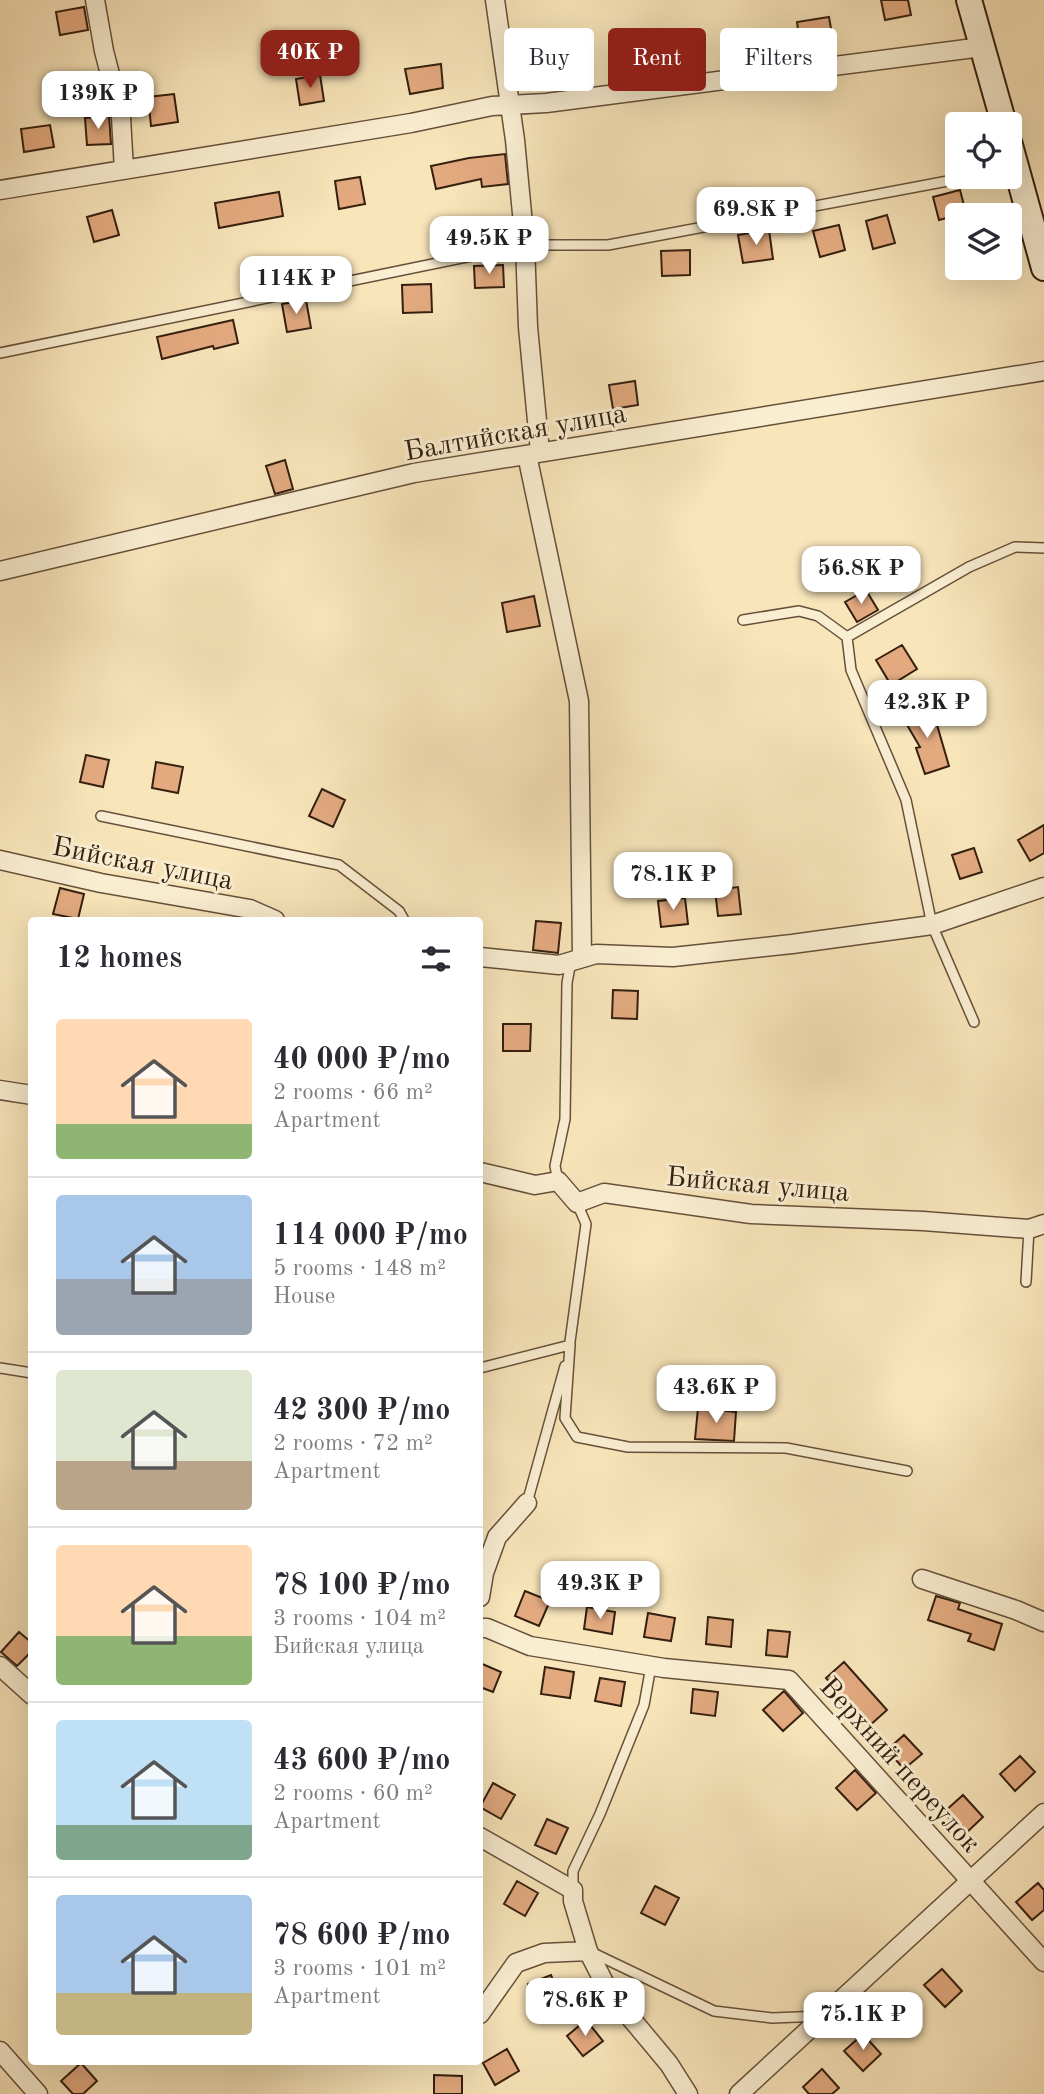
<!DOCTYPE html>
<html lang="en">
<head>
<meta charset="utf-8">
<style>
	:root { --surface:#fff; --page:#f7f7f7; --text:#2b2b33; --muted:#7c7c81; --line:#e1e1e2; --accent:#8f2418 }
	body { margin:0; font-family:"Old Standard TT",serif; background:var(--page); color:var(--text); height:100vh; display:flex; flex-direction:column; font-size:26px; white-space:nowrap }
	* { box-sizing:border-box; margin:0 }
	p { font-size:23px; color:var(--muted) }
	.icon { flex:none; width:38px; height:38px; fill:none; stroke:currentColor; stroke-width:2; stroke-linecap:round; stroke-linejoin:round }
	.map { position:relative; flex:1; overflow:hidden }
	.side { position:absolute; left:28px; top:917px; width:455px; height:1148px; display:flex; flex-direction:column; background:var(--surface); border-radius:7px; box-shadow:0 7px 28px #0002 }
	.side>* { flex:none }
	.banner { position:absolute; left:504px; top:28px; width:434px; height:63px; display:flex; gap:14px }
	.tools { position:absolute; left:945px; top:112px; display:grid; gap:14px }
	.tools a { display:grid; place-items:center; width:77px; height:77px; border-radius:7px; background:var(--surface); box-shadow:0 7px 28px #0002; font-size:35px }
	.price { position:absolute; translate:-50% -60px; padding:0 16px; border-radius:14px; background:#fff; color:#222; font-size:23px; line-height:46px; filter:drop-shadow(0 2px 4px #0008) }
	.price::after { content:''; position:absolute; left:50%; top:42px; width:21px; height:16px; margin-left:-10px; background:inherit; clip-path:polygon(0 0,100% 0,50% 100%) }
	.price.on { background:var(--accent); color:#fff }
	ul { padding:0; list-style:none }
	li { display:flex; align-items:center; gap:21px; height:175px; padding:0 28px }
	li+li { border-top:2px solid var(--line) }
	li span { display:grid; place-items:center; flex:none; width:196px; height:140px; border-radius:7px; color:#555 }
	li>.icon { margin-inline-start:auto }
	span .icon { width:84px; height:84px; fill:#fffc; stroke-width:1 }
	li b { font-size:30px }
	h2 { display:flex; justify-content:space-between; align-items:center; height:84px; padding:0 28px; font-size:30px }
	.tag { padding:0 24px; border-radius:7px; background:var(--surface); box-shadow:0 7px 28px #0002; font-size:24px; line-height:63px }
	.tag.on { background:var(--accent); color:#fff }
	.map>svg:first-child { display:block }
	.building { fill:#e3aa80; stroke:#351f0f; stroke-width:2 }
	.lines { fill:none; stroke-linecap:round; stroke-linejoin:round }
	.service-casing { stroke:#66503a; stroke-width:12 }
	.minor-casing { stroke:#66503a; stroke-width:21 }
	.secondary-casing { stroke:#351f0f; stroke-width:28 }
	.service { stroke:#faeed2; stroke-width:9 }
	.minor { stroke:#faeed2; stroke-width:18 }
	.secondary { stroke:#faeed2; stroke-width:24 }
	.labels { text-anchor:middle; stroke-width:6; stroke-linejoin:round; paint-order:stroke }
	.street-label { font-size:28px; fill:#351f0f; stroke:#faeed2 }
</style>
</head>
<body>
<div class="map">
<svg width="1044" height="2094" viewBox="0 0 1044 2094">
	<rect width="100%" height="100%" fill="#f8e5ba"/>
	<filter id="stains"><feTurbulence type="fractalNoise" baseFrequency=".00286" numOctaves="4"/><feColorMatrix values="0 0 0 0 .2 0 0 0 0 .09 0 0 0 0 .02 0 0 0 .5 -.17"/></filter>
	<radialGradient id="worn" r=".72"><stop offset=".6" stop-color="#630" stop-opacity="0"/><stop offset="1" stop-color="#630" stop-opacity=".3"/></radialGradient>
	<path class="building" d="M881 0H908L911 15 885 20Z
		M84 7 88 30 60 35 56 12Z
		M829 17 833 40 800 45 797 22Z
		M664 31 668 56 640 59 637 34Z
		M561 43 564 70 537 74 533 47Z
		M441 64 443 88 410 94 405 69Z
		M320 75 324 101 300 105 296 79Z
		M174 94 178 122 151 126 148 97Z
		M109 116 111 144 87 145 85 118Z
		M50 125 54 147 24 152 21 129Z
		M505 154 508 184 482 187 481 179 436 189 431 166 469 158Z
		M360 177 365 204 339 209 335 181Z
		M960 190 966 213 939 220 933 197Z
		M279 192 283 216 219 228 215 203Z
		M112 210 119 235 94 242 87 217Z
		M887 215 895 243 873 249 866 221Z
		M839 225 845 250 820 257 813 231Z
		M769 230 773 259 743 263 738 235Z
		M690 250V275L662 276 661 251Z
		M503 265 504 287 475 288 474 266Z
		M431 284 432 312 403 313 402 285Z
		M306 300 311 328 287 332 282 304Z
		M233 320 238 343 214 349 213 346 162 359 157 337Z
		M635 381 638 405 613 409 609 385Z
		M285 460 293 489 275 494 266 466Z
		M866 590 878 610 857 622 845 602Z
		M534 596 540 626 507 632 502 603Z
		M902 645 917 669 891 685 876 660Z
		M925 705 937 725 949 766 925 774 916 748 920 747 903 718Z
		M86 755 109 760 103 787 80 782Z
		M156 762 183 767 178 793 152 788Z
		M322 789 345 800 333 827 309 816Z
		M1044 825V853L1030 861 1018 840Z
		M974 848 982 872 960 879 952 855Z
		M738 887 741 914 718 916 715 890Z
		M60 888 84 894 78 919 53 914Z
		M685 898 688 924 661 927 658 901Z
		M536 921 561 923 558 953 533 950Z
		M613 990 638 991 637 1019 612 1018Z
		M503 1024H531L530 1051H503Z
		M698 1408 736 1412 734 1441 695 1439Z
		M525 1591 550 1601 539 1626 515 1616Z
		M936 1596 960 1603 958 1609 1002 1624 994 1650 968 1641 971 1634 928 1620Z
		M587 1607 615 1612 612 1634 584 1629Z
		M648 1613 675 1618 671 1641 644 1637Z
		M708 1617 733 1620 731 1647 706 1644Z
		M768 1630 790 1632 787 1657 766 1655Z
		M19 1632 32 1643V1651L17 1666 1 1652Z
		M844 1662 887 1710 868 1727 826 1678Z
		M480 1663 501 1672 493 1692 480 1687Z
		M545 1667 574 1672 570 1698 541 1694Z
		M600 1678 625 1682 621 1706 595 1701Z
		M693 1689 718 1692 715 1716 691 1713Z
		M784 1691 803 1713 783 1731 763 1710Z
		M904 1735 922 1754 904 1769 887 1750Z
		M1020 1756 1035 1772 1015 1791 1000 1774Z
		M855 1770 876 1793 857 1810 836 1788Z
		M493 1783 515 1795 501 1819 480 1807Z
		M963 1795 983 1817 964 1835 944 1812Z
		M547 1819 568 1828 556 1854 535 1845Z
		M517 1881 538 1893 525 1916 504 1904Z
		M1038 1883 1044 1890V1910L1032 1920 1016 1902Z
		M655 1886 679 1898 665 1925 641 1913Z
		M942 1969 962 1991 945 2007 924 1985Z
		M551 1975 560 1998 536 2006 528 1984Z
		M900 2003 918 2022 901 2037 884 2018Z
		M586 2020 603 2041 583 2056 567 2036Z
		M863 2034 881 2054 863 2071 844 2051Z
		M507 2049 519 2071 495 2085 483 2063Z
		M81 2063 97 2081 83 2094H73L61 2081Z
		M822 2069 839 2088 832 2094H809L803 2087Z
		M434 2075 462 2076V2094H434Z"/>
	<g class="lines">
		<defs>
			<path id="service" d="M0 353 525 245H608L969 177
				M743 620 799 611 818 616 847 637
				M101 816 339 865 399 911 404 920
				M974 1022 932 925 906 800 851 670 847 637 969 567 1015 547 1044 548
				M558 1181 555 1166 565 1119 567 983 571 961
				M1026 1282 1029 1229
				M569 1349 586 1224 577 1203
				M0 1368 32 1373
				M480 1368 570 1345 565 1418 577 1437 628 1447 786 1448 907 1471
				M527 1503 565 1366
				M573 1890V1871L600 1814 644 1705 651 1666
				M591 1952 714 2011 772 2018 822 2016"/>
			<path id="minor" d="M95 0 104 51 121 117 124 170
				M495 0 515 140 525 245 528 327 540 452
				M0 190 411 123 492 106 546 103 982 47
				M527 455 579 701 582 958
				M0 571 414 473 1044 371
				M0 860 101 883 250 909 275 920
				M480 957 559 965 596 954 673 957 792 944 932 925 1044 887
				M0 1090 32 1095
				M480 1172 535 1185 558 1181 577 1203 604 1193 751 1214 923 1221 1029 1229 1044 1224
				M922 1579 1016 1610 1044 1622
				M480 1597 484 1573 497 1537 527 1503
				M480 1628H487L530 1646 664 1668 789 1680 1044 1962
				M0 1666 32 1695
				M480 1837 573 1890V1901L588 1951 609 1992 669 2064 688 2094
				M480 2014 516 1963 544 1953 588 1951
				M0 2051 38 2094
				M739 2094 1044 1813"/>
			<path id="secondary" d="M969 0 1004 124
				M1010 145 1044 268"/>
		</defs>
		<use href="#service" class="service-casing"/>
		<use href="#minor" class="minor-casing"/>
		<use href="#secondary" class="secondary-casing"/>
		<use href="#service" class="service"/>
		<use href="#minor" class="minor"/>
		<use href="#secondary" class="secondary"/>
	</g>
	<g class="labels">
		<g class="street-label">
			<text transform="translate(515 431) rotate(-10)" y="10">Балтийская улица</text>
			<text transform="translate(143 862) rotate(11)" y="10">Бийская улица</text>
			<text transform="translate(758 1183) rotate(5)" y="10">Бийская улица</text>
			<text transform="translate(901 1764) rotate(48)" y="10">Верхний переулок</text>
		</g>
	</g>
	<rect width="100%" height="100%" filter="url(#stains)"/>
	<rect width="100%" height="100%" fill="url(#worn)"/>
</svg>
<div class="tools">
<a><svg class="icon" aria-label="locate" viewBox="0 0 24 24"><circle cx="12" cy="12" r="6"/><path d="M12 2v4M12 18v4M2 12h4M18 12h4"/></svg></a>
<a><svg class="icon" aria-label="layers" viewBox="0 0 24 24"><path d="M12 4l9 5-9 5-9-5zM3 14l9 5 9-5"/></svg></a>
</div>
<b class="price on" style="left:310px;top:90px">40K ₽</b>
<b class="price" style="left:98px;top:131px">139K ₽</b>
<b class="price" style="left:756px;top:247px">69.8K ₽</b>
<b class="price" style="left:489px;top:276px">49.5K ₽</b>
<b class="price" style="left:296px;top:316px">114K ₽</b>
<b class="price" style="left:861px;top:606px">56.8K ₽</b>
<b class="price" style="left:927px;top:740px">42.3K ₽</b>
<b class="price" style="left:673px;top:912px">78.1K ₽</b>
<b class="price" style="left:716px;top:1425px">43.6K ₽</b>
<b class="price" style="left:600px;top:1621px">49.3K ₽</b>
<b class="price" style="left:585px;top:2038px">78.6K ₽</b>
<b class="price" style="left:863px;top:2052px">75.1K ₽</b>
<div class="banner">
<a class="tag">Buy</a>
<a class="tag on">Rent</a>
<a class="tag">Filters</a>
</div>
<section class="side">
<h2>12 homes<svg class="icon" aria-label="filters" viewBox="0 0 24 24"><path d="M4 7h16M4 17h16"/><circle cx="9" cy="7" r="2"/><circle cx="15" cy="17" r="2"/></svg></h2>
<ul>
<li><span style="background:linear-gradient(#ffd9b3 75%,#8fb573 0)"><svg class="icon" aria-label="home" viewBox="0 0 24 24"><path d="M3 11l9-7 9 7M6 9v11h12V9"/></svg></span><div><b>40 000 ₽/mo</b><p>2 rooms · 66 m²</p><p>Apartment</p></div></li>
<li><span style="background:linear-gradient(#a9c7e8 60%,#9aa5b1 0)"><svg class="icon" aria-label="home" viewBox="0 0 24 24"><path d="M3 11l9-7 9 7M6 9v11h12V9"/></svg></span><div><b>114 000 ₽/mo</b><p>5 rooms · 148 m²</p><p>House</p></div></li>
<li><span style="background:linear-gradient(#dfe7d0 65%,#b9a48a 0)"><svg class="icon" aria-label="home" viewBox="0 0 24 24"><path d="M3 11l9-7 9 7M6 9v11h12V9"/></svg></span><div><b>42 300 ₽/mo</b><p>2 rooms · 72 m²</p><p>Apartment</p></div></li>
<li><span style="background:linear-gradient(#ffd9b3 65%,#8fb573 0)"><svg class="icon" aria-label="home" viewBox="0 0 24 24"><path d="M3 11l9-7 9 7M6 9v11h12V9"/></svg></span><div><b>78 100 ₽/mo</b><p>3 rooms · 104 m²</p><p>Бийская улица</p></div></li>
<li><span style="background:linear-gradient(#bfe0f5 75%,#7fa58c 0)"><svg class="icon" aria-label="home" viewBox="0 0 24 24"><path d="M3 11l9-7 9 7M6 9v11h12V9"/></svg></span><div><b>43 600 ₽/mo</b><p>2 rooms · 60 m²</p><p>Apartment</p></div></li>
<li><span style="background:linear-gradient(#a9c7e8 70%,#c2b280 0)"><svg class="icon" aria-label="home" viewBox="0 0 24 24"><path d="M3 11l9-7 9 7M6 9v11h12V9"/></svg></span><div><b>78 600 ₽/mo</b><p>3 rooms · 101 m²</p><p>Apartment</p></div></li>
</ul>
</section>
</div>
</body>
</html>
